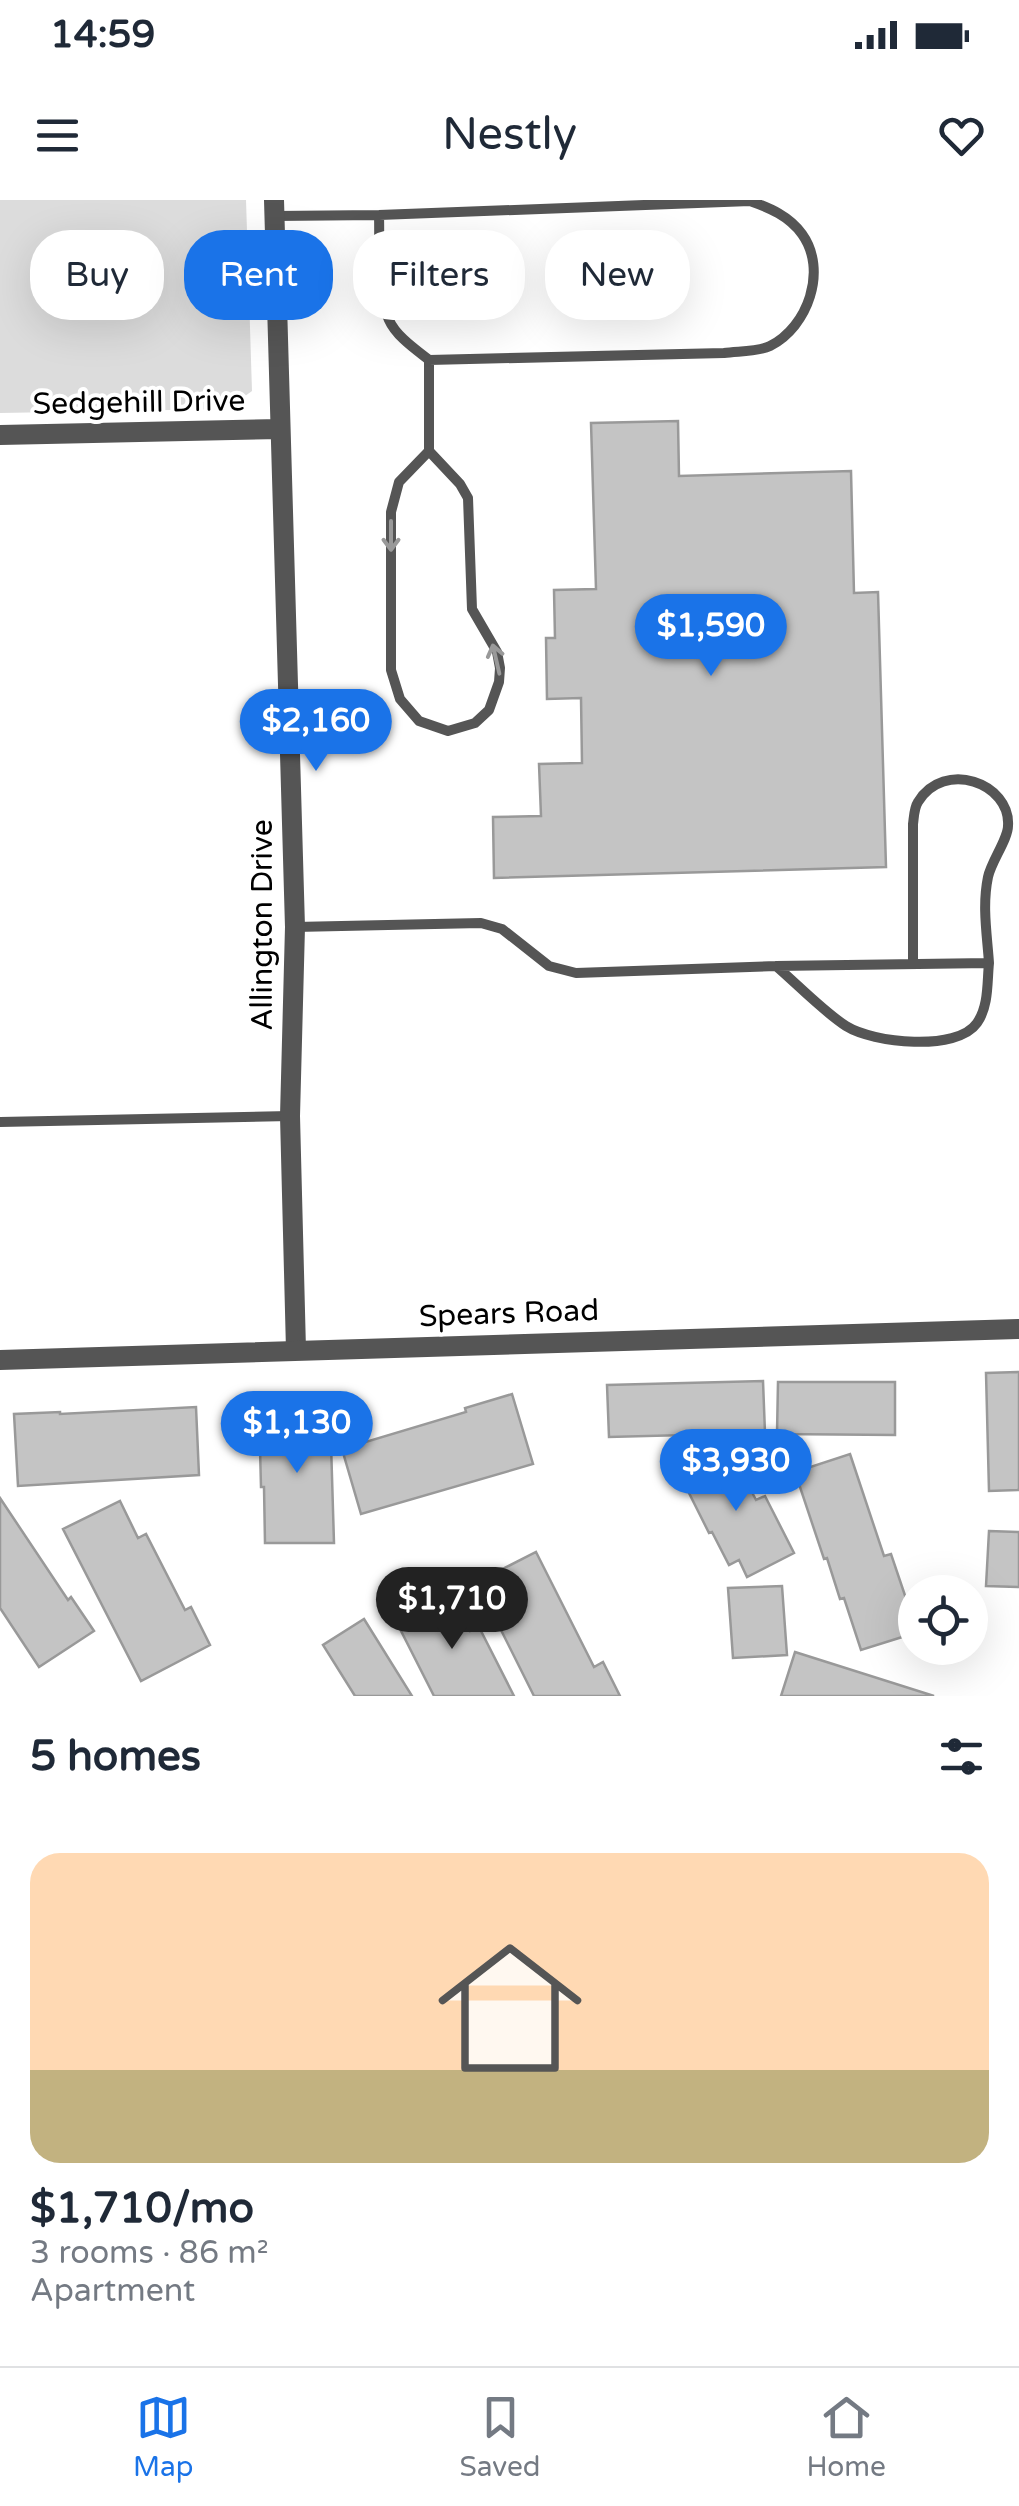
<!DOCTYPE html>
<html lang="en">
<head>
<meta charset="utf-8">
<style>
	:root { --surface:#fff; --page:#f6f6f7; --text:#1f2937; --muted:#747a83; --line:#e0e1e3; --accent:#1a73e8 }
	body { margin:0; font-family:"Varela Round",sans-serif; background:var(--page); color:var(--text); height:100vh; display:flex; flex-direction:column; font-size:38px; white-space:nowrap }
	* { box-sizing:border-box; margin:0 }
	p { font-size:32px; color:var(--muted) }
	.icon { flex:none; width:55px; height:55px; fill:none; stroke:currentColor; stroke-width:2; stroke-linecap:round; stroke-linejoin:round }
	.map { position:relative; height:1496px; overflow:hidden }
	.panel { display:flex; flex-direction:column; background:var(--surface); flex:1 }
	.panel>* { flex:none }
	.top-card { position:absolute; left:30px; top:30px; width:960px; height:90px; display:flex; gap:20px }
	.tools { position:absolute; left:898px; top:1375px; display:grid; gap:20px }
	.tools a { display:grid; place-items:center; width:90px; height:90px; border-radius:50%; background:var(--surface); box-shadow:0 10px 40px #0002; font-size:50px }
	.price { position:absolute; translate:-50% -85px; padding:0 22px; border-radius:35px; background:var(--accent); color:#fff; font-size:32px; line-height:65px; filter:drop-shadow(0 2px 5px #0008) }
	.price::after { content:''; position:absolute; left:50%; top:60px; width:30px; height:22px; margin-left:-15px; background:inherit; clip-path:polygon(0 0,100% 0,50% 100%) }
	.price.selected { background:#222; color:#fff }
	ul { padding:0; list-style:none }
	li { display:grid; align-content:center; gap:20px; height:530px; padding:0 30px }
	li span { display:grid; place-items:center; height:310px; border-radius:30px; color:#555 }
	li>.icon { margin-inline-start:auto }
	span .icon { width:180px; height:180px; fill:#fffc; stroke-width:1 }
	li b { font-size:42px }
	h2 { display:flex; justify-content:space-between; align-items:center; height:120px; padding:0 30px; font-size:42px }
	.pill { padding:0 35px; border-radius:40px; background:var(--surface); box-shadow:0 10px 40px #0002; font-size:35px; line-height:90px }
	.pill.selected { background:var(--accent); color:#fff }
	.status { display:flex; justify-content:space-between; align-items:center; height:70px; padding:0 50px; background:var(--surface); direction:ltr }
	.status svg { height:28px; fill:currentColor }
	header { display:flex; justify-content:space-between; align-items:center; height:130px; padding:0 30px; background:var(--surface); font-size:45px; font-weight:600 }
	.tab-bar { display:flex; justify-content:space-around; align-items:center; height:140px; border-top:2px solid var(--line); background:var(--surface); font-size:28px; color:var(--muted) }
	.tab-bar a { display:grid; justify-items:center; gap:5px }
	.tab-bar .selected { color:var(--accent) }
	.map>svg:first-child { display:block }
	.green { fill:#dcdcdc }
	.building { fill:#c4c4c4; stroke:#999; stroke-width:2.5 }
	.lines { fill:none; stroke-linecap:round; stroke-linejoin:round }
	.service { stroke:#555; stroke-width:10 }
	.minor { stroke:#555; stroke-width:20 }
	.tertiary { stroke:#555; stroke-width:20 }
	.oneway { stroke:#999 }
	.labels { text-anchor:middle; stroke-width:8; stroke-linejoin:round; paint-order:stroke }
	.street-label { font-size:30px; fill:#000; stroke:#fff }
</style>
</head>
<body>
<div class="status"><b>14:59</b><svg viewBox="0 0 49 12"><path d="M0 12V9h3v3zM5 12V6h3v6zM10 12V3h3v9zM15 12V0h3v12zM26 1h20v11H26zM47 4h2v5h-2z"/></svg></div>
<header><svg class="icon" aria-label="menu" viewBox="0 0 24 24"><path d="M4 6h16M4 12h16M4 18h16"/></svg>Nestly<svg class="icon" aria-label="heart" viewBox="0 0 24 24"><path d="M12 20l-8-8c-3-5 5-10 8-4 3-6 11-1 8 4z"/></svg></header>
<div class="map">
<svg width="1019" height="1496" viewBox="0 0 1019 1496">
	<rect width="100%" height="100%" fill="#fff"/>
	<path class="green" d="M0 0H246L252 191 227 209 0 213Z"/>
	<path class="building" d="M678 221 679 276 851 271 854 393 878 392 886 667 494 678 493 617 541 616 539 564 582 563 581 498 547 499 546 438H555L554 390 596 389 591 223Z
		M1019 1172V1290L989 1291 986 1173Z
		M763 1181 765 1233 609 1237 607 1185Z
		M778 1182H895V1235L777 1234Z
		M512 1194 533 1264 361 1314 342 1249 466 1212 465 1208Z
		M196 1207 199 1275 18 1286 14 1214 60 1212V1214Z
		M259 1210H330L334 1343H265L264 1287H261Z
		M729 1248 756 1300 765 1296 794 1353 747 1377 739 1360 729 1365 712 1332 709 1333 679 1273Z
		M850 1254 884 1356 891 1354 915 1425V1433L861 1450 844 1398 840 1399 827 1358 824 1359 795 1272Z
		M0 1298 68 1400 71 1397 94 1431 39 1467 0 1408Z
		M120 1301 138 1338 146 1334 185 1410 191 1407 210 1445 141 1481 63 1329Z
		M989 1331 1019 1332V1387L986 1386Z
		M536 1352 594 1467 603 1462 620 1496H534L477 1382Z
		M782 1386 787 1455 733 1458 728 1388Z
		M451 1393 470 1431 479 1427 514 1496H434L396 1421Z
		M364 1419 412 1496H355L323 1445Z
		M795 1452 934 1496H781Z"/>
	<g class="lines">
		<path class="service" d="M275 16 379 15 750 1C770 8 789 16 802 34 828 70 808 127 770 146 758 152 738 151 724 153L429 160C415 149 396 136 389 120 376 93 380 45 379 15
			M429 251 399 282 391 312V470L400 499 419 521 448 531 475 523 489 510 499 482 500 468 497 452 472 409 468 298 460 284 429 251V160
			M295 727 481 723 502 729 549 766 576 773 776 766 989 763C987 734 982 706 988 677 991 662 1008 639 1008 626 1011 583 944 559 918 602 914 608 914 617 913 624V764
			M776 766C797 784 824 812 846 826 873 843 957 852 977 823 989 806 987 782 989 763
			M0 922 290 916"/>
		<path class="minor" d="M274 0 295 727 290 916 296 1150
			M0 235 280 229"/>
		<path class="tertiary" d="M0 1160 1019 1129"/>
	</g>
	<defs><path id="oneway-shaft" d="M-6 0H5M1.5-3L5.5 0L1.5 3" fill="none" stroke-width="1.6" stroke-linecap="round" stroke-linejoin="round" transform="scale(2.5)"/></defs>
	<g class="oneway">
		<use href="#oneway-shaft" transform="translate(391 336) rotate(90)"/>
		<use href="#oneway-shaft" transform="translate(496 459) rotate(-103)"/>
	</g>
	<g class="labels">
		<g class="street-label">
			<text transform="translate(139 202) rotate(-1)" y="10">Sedgehill Drive</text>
			<text transform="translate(262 725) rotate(-90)" y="10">Allington Drive</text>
			<text transform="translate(509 1113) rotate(-2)" y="10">Spears Road</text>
		</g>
	</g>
</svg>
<div class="tools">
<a><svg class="icon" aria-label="locate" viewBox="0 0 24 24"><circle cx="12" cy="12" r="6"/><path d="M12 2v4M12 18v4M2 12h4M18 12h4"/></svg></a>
</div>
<b class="price" style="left:711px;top:479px">$1,590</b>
<b class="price" style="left:316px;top:574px">$2,160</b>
<b class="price" style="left:297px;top:1276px">$1,130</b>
<b class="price" style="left:736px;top:1314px">$3,930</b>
<b class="price selected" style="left:452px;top:1452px">$1,710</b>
<div class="top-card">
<a class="pill">Buy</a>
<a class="pill selected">Rent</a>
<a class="pill">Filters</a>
<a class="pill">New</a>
</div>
</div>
<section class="panel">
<h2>5 homes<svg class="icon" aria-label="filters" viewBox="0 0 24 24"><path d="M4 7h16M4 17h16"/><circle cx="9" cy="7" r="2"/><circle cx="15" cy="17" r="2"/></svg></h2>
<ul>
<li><span style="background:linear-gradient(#ffd9b3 70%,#c2b280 0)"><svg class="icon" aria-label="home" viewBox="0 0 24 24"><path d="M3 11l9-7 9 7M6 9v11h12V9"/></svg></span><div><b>$1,710/mo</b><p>3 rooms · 86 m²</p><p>Apartment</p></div></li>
</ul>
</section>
<nav class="tab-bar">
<a class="selected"><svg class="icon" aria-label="map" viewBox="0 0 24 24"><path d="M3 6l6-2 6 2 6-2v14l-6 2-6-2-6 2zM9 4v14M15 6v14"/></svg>Map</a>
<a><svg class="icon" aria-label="saved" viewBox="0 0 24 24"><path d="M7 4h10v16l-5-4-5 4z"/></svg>Saved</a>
<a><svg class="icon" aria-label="home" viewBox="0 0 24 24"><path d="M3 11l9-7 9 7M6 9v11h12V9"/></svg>Home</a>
</nav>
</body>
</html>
